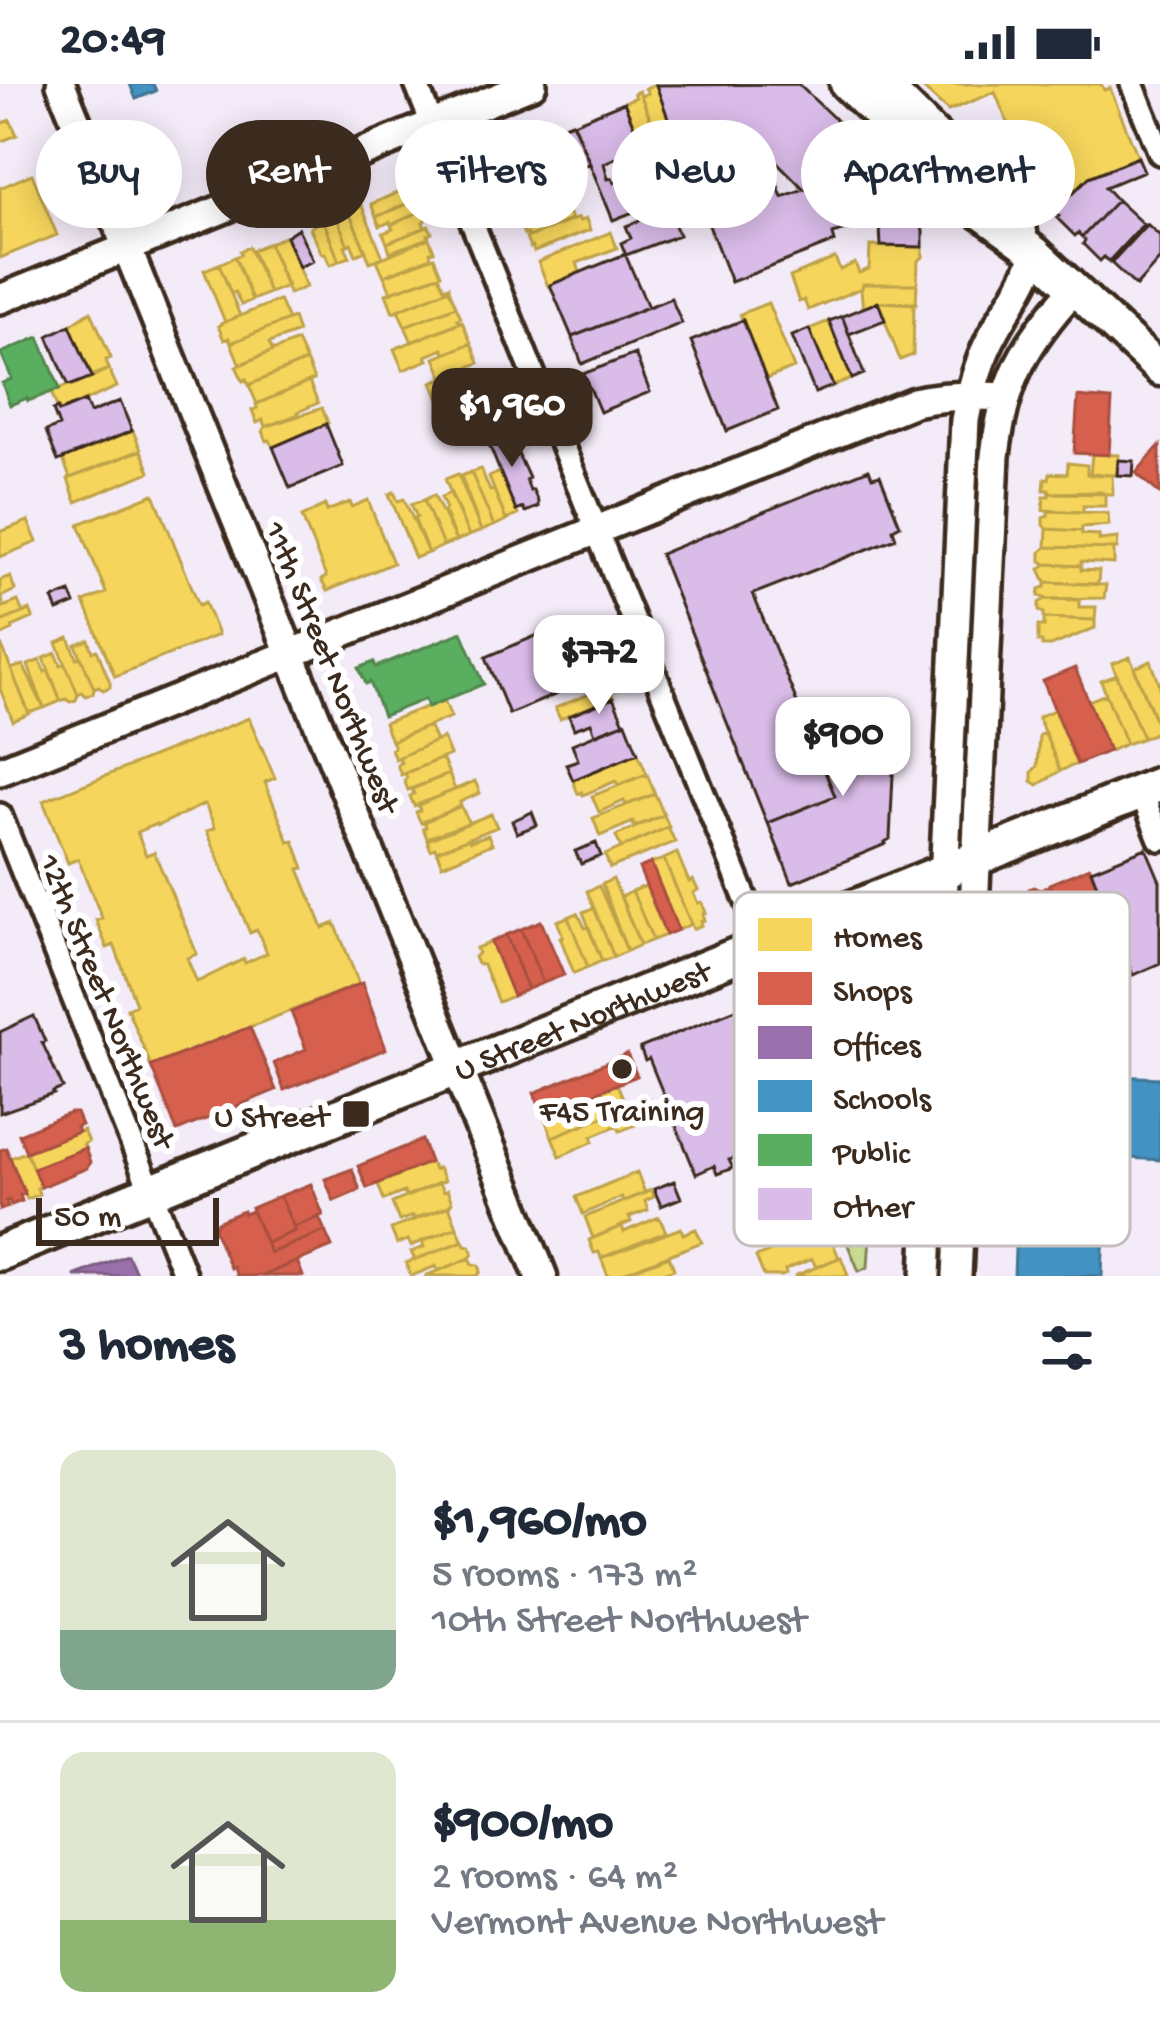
<!DOCTYPE html>
<html lang="en">
<head>
<meta charset="utf-8">
<style>
	:root { --surface:#fff; --page:#f2f2f3; --text:#1f2937; --muted:#747a83; --line:#e0e1e3; --accent:#3b2a1e }
	body { margin:0; font-family:"Gochi Hand",sans-serif; background:var(--page); color:var(--text); height:100vh; display:flex; flex-direction:column; font-size:45px; white-space:nowrap }
	* { box-sizing:border-box; margin:0 }
	p { font-size:39px; color:var(--muted) }
	.icon { flex:none; width:66px; height:66px; fill:none; stroke:currentColor; stroke-width:2; stroke-linecap:round; stroke-linejoin:round }
	.map { position:relative; height:1192px; overflow:hidden }
	.drawer { display:flex; flex-direction:column; background:var(--surface); flex:1 }
	.drawer>* { flex:none }
	.guide { position:absolute; left:36px; top:36px; width:1089px; height:108px; display:flex; gap:24px }
	.scale { position:absolute; left:36px; bottom:30px; width:183px; box-sizing:border-box; padding-left:12px; border:6px solid #3b2a1e; border-top:0; font-size:33px; line-height:42px; white-space:nowrap; color:#3b2a1e; -webkit-text-stroke:9px #fff; paint-order:stroke }
	.price { position:absolute; translate:-50% -102px; padding:0 27px; border-radius:24px; background:#fff; color:#222; font-size:39px; line-height:78px; filter:drop-shadow(0 3px 6px #0008) }
	.price::after { content:''; position:absolute; left:50%; top:72px; width:36px; height:27px; margin-left:-18px; background:inherit; clip-path:polygon(0 0,100% 0,50% 100%) }
	.price.active { background:var(--accent); color:#fff }
	ul { padding:0; list-style:none }
	li { display:flex; align-items:center; gap:36px; height:300px; padding:0 60px }
	li+li { border-top:3px solid var(--line) }
	li span { display:grid; place-items:center; flex:none; width:336px; height:240px; border-radius:24px; color:#555 }
	li>.icon { margin-inline-start:auto }
	span .icon { width:144px; height:144px; fill:#fffc; stroke-width:1 }
	li b { font-size:51px }
	h2 { display:flex; justify-content:space-between; align-items:center; height:144px; padding:0 60px; font-size:51px }
	.chip { padding:0 42px; border-radius:54px; background:var(--surface); box-shadow:0 6px 30px #0003; font-size:42px; line-height:108px }
	.chip.active { background:var(--accent); color:#fff }
	.status { display:flex; justify-content:space-between; align-items:center; height:84px; padding:0 60px; background:var(--surface); direction:ltr }
	.status svg { height:33px; fill:currentColor }
	.map>svg:first-child { display:block }
	.green { fill:#c8dc91; stroke:#828358; stroke-width:3 }
	.homes { fill:#f6d55c; stroke:#bea249; stroke-width:3; fill-rule:evenodd }
	.shops { fill:#d6604d; stroke:#a8503f; stroke-width:3 }
	.offices { fill:#9970ab; stroke:#7d5b81; stroke-width:3 }
	.schools { fill:#4393c3; stroke:#417492; stroke-width:3 }
	.public { fill:#5aae61; stroke:#51864d; stroke-width:3 }
	.building { fill:#dabce9; stroke:#3b2a1e; stroke-width:3; fill-rule:evenodd }
	.lines { fill:none; stroke-linecap:round; stroke-linejoin:round }
	.minor-casing { stroke:#3b2a1e; stroke-width:30 }
	.tertiary-casing { stroke:#3b2a1e; stroke-width:36 }
	.secondary-casing { stroke:#3b2a1e; stroke-width:39 }
	.primary-casing { stroke:#3b2a1e; stroke-width:42 }
	.minor { stroke:#fff; stroke-width:21 }
	.tertiary { stroke:#fff; stroke-width:27 }
	.secondary { stroke:#fff; stroke-width:30 }
	.primary { stroke:#fff; stroke-width:33 }
	.poi-dot { fill:#3b2a1e; stroke:#fff; stroke-width:4.5 }
	.labels { text-anchor:middle; stroke-width:12; stroke-linejoin:round; paint-order:stroke }
	.street-label { font-size:33px; fill:#3b2a1e; stroke:#fff }
	.poi-label { font-size:33px; fill:#3b2a1e; stroke:#fff }
	.key { fill:#fff; stroke:#c4bfbc; stroke-width:3 }
	.key-label { font-size:33px; fill:#3b2a1e }
</style>
</head>
<body>
<div class="status"><b>20:49</b><svg viewBox="0 0 49 12"><path d="M0 12V9h3v3zM5 12V6h3v6zM10 12V3h3v9zM15 12V0h3v12zM26 1h20v11H26zM47 4h2v5h-2z"/></svg></div>
<div class="map">
<svg width="1160" height="1192" viewBox="0 0 1160 1192">
	<rect width="100%" height="100%" fill="#f4ebf8"/>
	<filter id="ink" filterUnits="userSpaceOnUse"><feTurbulence type="fractalNoise" baseFrequency=".00833" numOctaves="2"/><feDisplacementMap in="SourceGraphic" scale="24" xChannelSelector="R" yChannelSelector="G"/><feConvolveMatrix kernelMatrix="1 2 1 2 8 2 1 2 1" color-interpolation-filters="sRGB"/></filter>
	<g filter="url(#ink)">
		<path class="green" d="M885 870 898 876 894 978 881 980 868 1183 859 1187 802 1053H796L745 927Z"/>
		<path class="homes" d="M656 0 671 34 667 36 674 53 660 59 641 12 648 9 645 4Z
			M918 0H1101L1104 6 1110 4 1138 73 1089 93 1070 113 1040 84 1023 103 979 58 1010 45 995 8 948 27Z
			M639 7 653 41 650 42 656 59 644 64 624 18 636 13 634 9Z
			M10 36 17 51 0 58V40Z
			M549 80 554 94 512 111 510 108 507 109 503 99Z
			M32 90 57 151 0 174V104Z
			M554 94 560 109 517 126 516 122 513 123 509 113Z
			M410 97 416 107 411 112 413 117 376 133 371 120 401 107V101Z
			M560 109 566 122 523 140 522 135 518 137 514 127Z
			M418 115 422 124 418 126 419 128 391 141 390 138 380 142 376 133Z
			M357 121 358 124 362 122 383 173 370 178 349 128V124Z
			M566 122 571 136 528 153 527 150 524 151 520 141Z
			M344 125 346 129 349 128 366 167 356 171 351 159 348 161 336 132V129Z
			M419 128 423 129 426 136 423 138 425 144 387 159 383 149 393 145 391 141Z
			M331 131 333 134 336 132 348 161 345 162 350 173 339 177 324 138 323 134Z
			M578 134 580 137 586 135 590 146 534 168 532 163 530 164 526 154Z
			M322 135 339 177 330 181 325 169 322 170 310 144Z
			M429 142 432 149 428 151 429 154 390 168 387 159Z
			M611 148 617 164 577 179 580 188 548 202 538 178Z
			M286 152 306 203 289 210 269 159Z
			M429 154 434 167 430 168 431 173 384 192 377 176Z
			M269 159 287 202 269 209 252 166Z
			M870 162 923 163V173L918 177 917 200H863L862 204 808 226 804 216 799 218 790 193 835 174 840 186 855 179 859 189 869 185Z
			M249 163 269 209 252 216 235 173 241 170 240 167Z
			M235 173 252 216 241 221 235 208 231 210 219 180Z
			M434 173 441 190 391 208 384 192Z
			M219 180 240 232 225 238 204 186Z
			M439 191 444 204 449 202V205L393 228 386 210Z
			M863 200H917L916 220 878 218 863 224 861 207Z
			M449 205 456 222 405 242 398 226Z
			M279 216 288 236 231 259 229 254 224 256 218 242 222 239Z
			M878 218 914 219 913 271 900 276Z
			M768 219 794 284 766 295 740 230Z
			M456 222 461 233 457 235 459 239 412 258 405 242Z
			M91 227 111 274 106 276 109 285 92 293 70 241Z
			M293 234 298 248 269 259 273 267 240 281 231 259Z
			M462 237 471 259 445 270 443 265 426 272 428 276 403 286 394 265Z
			M829 237 852 295 833 302 809 245Z
			M297 257 306 277 249 301 246 295 243 297 236 282Z
			M471 259 479 279 443 293 435 274Z
			M306 277 314 296 257 320 249 301Z
			M109 285 117 303 59 328 51 308Z
			M464 285 471 301 439 315 432 298Z
			M309 298 318 319 298 328 299 330 265 343 263 336 257 339 252 326 257 324 256 320Z
			M322 324 328 339 273 363 270 356 267 357 263 347 265 343Z
			M133 347 141 366 70 394 63 375Z
			M141 366 150 388 76 418 68 395Z
			M1092 370 1119 371 1117 391H1090Z
			M1068 379 1087 381V390L1112 391 1113 410 1049 409V406H1044L1045 394 1049 395 1050 389 1067 390Z
			M481 385 490 407 494 406 506 436 494 442 471 388Z
			M471 388 494 442 481 447 461 392Z
			M500 388 518 431 506 436 489 393Z
			M458 390 481 447 469 452 445 395Z
			M394 408 398 417 404 415 428 469 415 474 389 410Z
			M1101 408 1105 410V422H1083V428L1043 426 1044 412H1049V409Z
			M450 409 469 452 456 457 444 427 446 425 441 413Z
			M154 410 199 521 205 518 218 551 115 592 84 518 106 509 79 440Z
			M434 411 456 457 443 462 424 416Z
			M368 416 393 479 327 507 321 496 326 493 302 433 325 421 327 427 350 418 352 423Z
			M424 416 443 462 428 469 414 434 417 433 411 420Z
			M1048 427 1108 429 1109 441 1082 443V447L1047 445 1043 441V434L1048 432Z
			M28 437 37 458 0 473V448Z
			M1047 445 1082 447V450L1099 451V456L1118 454 1117 465 1046 463Z
			M1046 463 1114 465V480L1081 478V482L1046 480 1041 477V468Z
			M1046 480 1081 482V486L1099 487 1098 500 1046 498 1040 485Z
			M10 492 15 506 1 513 3 519 0 520V496Z
			M1046 498 1106 501 1104 514 1045 515V513L1039 512 1040 505 1046 503Z
			M1045 515 1079 516V523H1096L1095 536 1044 534V529L1039 527V519Z
			M18 517 23 529 0 538V520L3 523Z
			M30 526 33 534 12 543 13 546 0 552V538Z
			M1044 534 1095 536V544L1051 562H1042V558H1038V542H1044Z
			M69 554 77 574 81 573 94 604 93 609 86 612 82 608 78 610 57 559Z
			M89 556 93 568 97 566 110 598V603L103 606 99 602 94 604 76 561Z
			M1 560 29 630 13 637 0 605Z
			M56 569 61 581 65 579 78 610 76 616 70 618 66 615 61 617 44 574Z
			M1130 573 1160 647 1143 654 1112 580Z
			M40 576 45 588 48 586 61 617 44 624 28 581Z
			M1151 577 1160 601V648L1134 584Z
			M23 581 44 624 29 629 11 585Z
			M1117 591 1143 654 1126 660 1101 597Z
			M609 602 613 614 560 635 555 624Z
			M1106 610 1126 660 1109 667 1088 617Z
			M444 616 451 633 391 657 384 639Z
			M1054 626 1077 680 1060 687 1038 633Z
			M249 634 275 694 265 698 289 758 294 757 304 784 299 785 323 844 335 839 359 900 151 982 127 924 136 920 114 861 107 864 96 836 102 834 78 775 68 779 43 717ZM205 720 215 744 207 747 250 849 257 846 267 869 245 879 244 875 197 898 187 874 197 870 154 768 146 771 137 748 156 740 157 742Z
			M429 642 436 657 395 675 391 665 394 663 391 657Z
			M1045 649 1060 687 1038 701 1032 697V688L1037 682 1039 651Z
			M443 654 450 671 401 691 397 680 401 679 399 673Z
			M638 669 647 690 618 701 616 697 583 711 582 708 578 710 573 696Z
			M442 674 449 690 408 706 404 696 407 694 405 689Z
			M449 690 455 706 414 722 410 712 414 710 412 705Z
			M647 690 655 710 626 721 624 717 599 728 592 712Z
			M475 697 480 709 460 718 461 722 421 739 416 728 420 726 418 721Z
			M655 710 664 731 634 743 633 738 600 752 593 734Z
			M461 722 469 739 427 754 423 744 426 743 424 737Z
			M491 730 497 743 437 767 435 764 431 766 427 756Z
			M664 731 669 743 621 764 616 752Z
			M668 743 675 758 610 784 605 771Z
			M488 751 492 760 442 781 437 767 469 754 470 757Z
			M677 769 689 798 693 796 698 806 693 809 698 819 702 818 706 829 703 830 705 836 701 837 702 841 693 845 664 775Z
			M664 775 691 840 678 846 651 779Z
			M613 795 640 861 627 867 602 800Z
			M599 802 627 867 614 873 587 807Z
			M646 802 666 851 653 856 632 807Z
			M632 807 653 856 640 861 621 813Z
			M594 824 614 873 602 877 583 828Z
			M578 829 585 844 588 843 602 877 588 883 568 833Z
			M568 833 588 883 574 889 560 853 563 852 557 837Z
			M491 858 513 912 498 918 483 881 477 880 474 873 478 869 476 864Z
			M617 1000 627 1023 552 1053 543 1030Z
			M648 1014 655 1033 620 1047 618 1041 592 1052 594 1057 560 1072 552 1053Z
			M83 1046 88 1058 83 1060 85 1064 33 1084 26 1068Z
			M26 1068 41 1103 37 1104 39 1110 27 1115 10 1074Z
			M430 1078 434 1086 438 1084 444 1097 406 1113 404 1108 384 1116 378 1100Z
			M637 1088 645 1109 623 1117 621 1113 583 1130 576 1113Z
			M439 1099 443 1108 447 1106 452 1118 449 1122 414 1135 413 1132 399 1137 392 1119Z
			M651 1106 654 1113 645 1117 648 1126 629 1133 631 1138 593 1154 585 1133Z
			M449 1122 457 1143 411 1162 408 1156 397 1160 391 1145Z
			M659 1133 666 1148 601 1174 599 1168 594 1169 589 1156 622 1142 624 1148Z
			M457 1143 463 1157 415 1176 411 1168 424 1163 422 1157Z
			M681 1144 683 1150 696 1145 702 1158 616 1192H608L601 1174Z
			M827 1144 839 1174 816 1183 812 1175 785 1186 786 1190 782 1192H764L756 1173Z
			M463 1157 465 1161 470 1162 473 1169 470 1174 438 1187 436 1182 411 1192 406 1179Z
			M669 1172 674 1185 656 1192H616Z
			M841 1173 848 1191 846 1192H795Z
			M470 1174 473 1180 479 1181 481 1187 478 1192H425Z"/>
		<path class="shops" d="M1078 313 1112 316 1109 371 1074 369Z
			M1160 361V410L1136 389Z
			M1075 584 1109 667 1077 680 1043 597Z
			M651 779 678 846 666 851 639 784Z
			M1090 783 1106 823 1092 828 1090 822 1073 829V833H1060L1049 800Z
			M1050 801 1060 833H1030L1031 818 1026 813 1029 805 1034 803 1039 806Z
			M541 837 564 891 543 899 521 845Z
			M521 845 543 899 528 905 506 851Z
			M506 851 528 905 513 912 491 858Z
			M362 899 386 965 284 1006 274 979 306 965 291 928Z
			M250 943 276 1006 177 1047 151 982Z
			M627 970 637 992 543 1030 534 1009Z
			M70 1029H76L81 1041 76 1043 78 1048 26 1068 19 1050Z
			M422 1056 430 1078 367 1104 358 1082Z
			M6 1064 25 1110 20 1111 22 1117 11 1121 9 1116 6 1117 8 1123 0 1126V1066Z
			M85 1064 90 1078 87 1084 41 1103 33 1084Z
			M352 1085 360 1106 334 1117 325 1095Z
			M311 1100 323 1131 294 1143 280 1112Z
			M280 1112 295 1147 266 1159 251 1124Z
			M243 1127 244 1130 252 1127 270 1169 325 1147 332 1163 262 1192H237L233 1182 230 1184 214 1145 217 1138Z
			M319 1133 325 1147 270 1169 266 1159 295 1147 294 1143Z
			M297 1177 303 1192H262Z"/>
		<path class="offices" d="M127 1171 138 1192H74Z"/>
		<path class="schools" d="M130 0H153L156 7 136 15Z
			M1023 988 1160 994V1076L1078 1071 1077 1099H1087L1086 1118 1105 1119 1102 1192H1014L1017 1114H1022L1024 1070H1019Z"/>
		<path class="public" d="M39 253 60 305 28 317 27 314 10 321 2 299 12 295 1 269Z
			M462 548 484 600 428 623 425 615 383 632 370 598 366 600 359 584 374 578 376 583Z"/>
		<path class="building" d="M798 0 918 114 874 133 875 136 833 150 835 158 731 198 692 98 716 88 719 94 731 90 737 106 757 99 758 103 776 96 782 113 804 105 759 60 757 63 735 45 712 54 714 59 701 64 699 59 680 67 656 1Z
			M624 18 664 116 613 136 573 39ZM629 68 637 89 614 99 612 94 608 95 604 79Z
			M572 38 590 79 568 88 562 75 558 77 546 48Z
			M538 47 540 51 543 50 555 78 506 98 492 72 529 55 527 51Z
			M1138 73 1144 87 1105 103 1117 116 1082 153 1078 149 1075 152 1057 134 1059 132 1054 128 1089 93Z
			M1117 116 1143 140 1109 177 1104 173 1100 177 1083 160 1085 156 1082 153Z
			M668 125 679 151 626 171 621 159 631 154 626 142Z
			M917 130 923 147V163L881 162 880 144Z
			M1147 140 1160 152V175L1136 202 1111 179Z
			M298 144 313 177 299 183 286 152Z
			M625 170 648 223 572 253 550 201Z
			M671 214 682 239 582 280 572 253Z
			M878 218 885 236 849 250 842 232Z
			M842 232 864 290 852 295 829 237Z
			M743 236 778 326 727 347 691 257Z
			M70 241 92 293 72 301 68 300 48 252Z
			M809 245 833 302 815 309 792 252Z
			M635 270 650 308 600 328 590 304 586 306 580 291Z
			M85 317 90 329 120 317 132 347 58 377 46 347 59 342 53 326 58 324 59 328Z
			M326 340 343 382 290 404 273 363Z
			M505 342 529 394 526 395 530 407 533 406 538 418V423L525 428 523 424 516 427 486 353 492 351 491 348Z
			M1118 376 1134 377 1133 392 1117 391Z
			M869 385 872 393 880 391 900 441 893 445 896 454 753 510 835 712 767 739 660 470Z
			M70 508 75 520 58 527 53 515Z
			M557 543 564 563 580 556 596 594 509 630 486 573Z
			M613 614 624 639 595 650 591 639 574 645 569 632Z
			M875 621 894 669 890 755 885 758 886 760 792 799 768 739 835 712 809 648Z
			M626 638 638 669 573 696 566 680 578 676 572 660Z
			M532 728 537 741 517 749 512 737Z
			M596 759 601 772 581 780 575 767Z
			M1146 764 1160 797V879L1133 891 1091 786Z
			M743 922 797 1054 793 1055 800 1070 780 1079 772 1059 729 1076 733 1084 717 1090 714 1082 696 1090 649 975 645 977 640 964Z
			M34 932 45 957 42 958 63 1004 53 1008 54 1010 0 1029V948Z
			M674 1097 681 1114 661 1122 654 1105Z"/>
		<g class="lines">
			<defs>
				<path id="minor" d="M416 0 764 860
					M1132 0 1160 69
					M1141 708 1160 755
					M0 731 185 1192"/>
				<path id="tertiary" d="M61 0 457 984
					M0 215 532 0
					M0 687 914 318C945 311 974 311 1005 313
					M926 1192 965 336C971 304 980 273 996 245 1010 219 1028 197 1035 168
					M957 1192 995 372C1004 296 1024 260 1075 204"/>
				<path id="secondary" d="M846 0 978 127 1035 168 1160 286
					M883 0 995 111 1021 148
					M457 984 541 1192"/>
				<g id="primary">
					<path id="s1" d="M0 1169 1160 700"/>
				</g>
			</defs>
			<use href="#minor" class="minor-casing"/>
			<use href="#tertiary" class="tertiary-casing"/>
			<use href="#secondary" class="secondary-casing"/>
			<use href="#primary" class="primary-casing"/>
			<use href="#minor" class="minor"/>
			<use href="#tertiary" class="tertiary"/>
			<use href="#secondary" class="secondary"/>
			<use href="#primary" class="primary"/>
		</g>
	</g>
	<g class="poi-dot">
		<circle cx="622" cy="985" r="12"/>
		<rect x="341" y="1015" width="30" height="30" rx="6"/>
	</g>
	<g class="labels">
		<g class="street-label">
			<text transform="translate(335 582) rotate(68)" y="12">11th Street Northwest</text>
			<text transform="translate(110 916) rotate(68)" y="12">12th Street Northwest</text>
			<text dy="12" stroke="none"><textPath href="#s1" startOffset="627">U Street Northwest</textPath></text>
		</g>
		<g class="poi-label">
			<text x="622" y="1036">F45 Training</text>
			<text x="329" y="1042" text-anchor="end">U Street</text>
		</g>
	</g>
	<rect x="734" y="808" width="396" height="354" rx="18" class="key"/>
	<rect x="758" y="834" width="54" height="33" fill="#f6d55c"/>
	<rect x="758" y="888" width="54" height="33" fill="#d6604d"/>
	<rect x="758" y="942" width="54" height="33" fill="#9970ab"/>
	<rect x="758" y="996" width="54" height="32" fill="#4393c3"/>
	<rect x="758" y="1050" width="54" height="32" fill="#5aae61"/>
	<rect x="758" y="1104" width="54" height="32" fill="#dabce9"/>
	<g class="key-label">
		<text x="833" y="862">Homes</text>
		<text x="833" y="916">Shops</text>
		<text x="833" y="970">Offices</text>
		<text x="833" y="1024">Schools</text>
		<text x="833" y="1078">Public</text>
		<text x="833" y="1132">Other</text>
	</g>
</svg>
<div class="scale">50 m</div>
<b class="price active" style="left:512px;top:386px">$1,960</b>
<b class="price" style="left:599px;top:633px">$772</b>
<b class="price" style="left:843px;top:715px">$900</b>
<div class="guide">
<a class="chip">Buy</a>
<a class="chip active">Rent</a>
<a class="chip">Filters</a>
<a class="chip">New</a>
<a class="chip">Apartment</a>
</div>
</div>
<section class="drawer">
<h2>3 homes<svg class="icon" aria-label="filters" viewBox="0 0 24 24"><path d="M4 7h16M4 17h16"/><circle cx="9" cy="7" r="2"/><circle cx="15" cy="17" r="2"/></svg></h2>
<ul>
<li><span style="background:linear-gradient(#dfe7d0 75%,#7fa58c 0)"><svg class="icon" aria-label="home" viewBox="0 0 24 24"><path d="M3 11l9-7 9 7M6 9v11h12V9"/></svg></span><div><b>$1,960/mo</b><p>5 rooms · 173 m²</p><p>10th Street Northwest</p></div></li>
<li><span style="background:linear-gradient(#dfe7d0 70%,#8fb573 0)"><svg class="icon" aria-label="home" viewBox="0 0 24 24"><path d="M3 11l9-7 9 7M6 9v11h12V9"/></svg></span><div><b>$900/mo</b><p>2 rooms · 64 m²</p><p>Vermont Avenue Northwest</p></div></li>
</ul>
</section>
</body>
</html>
